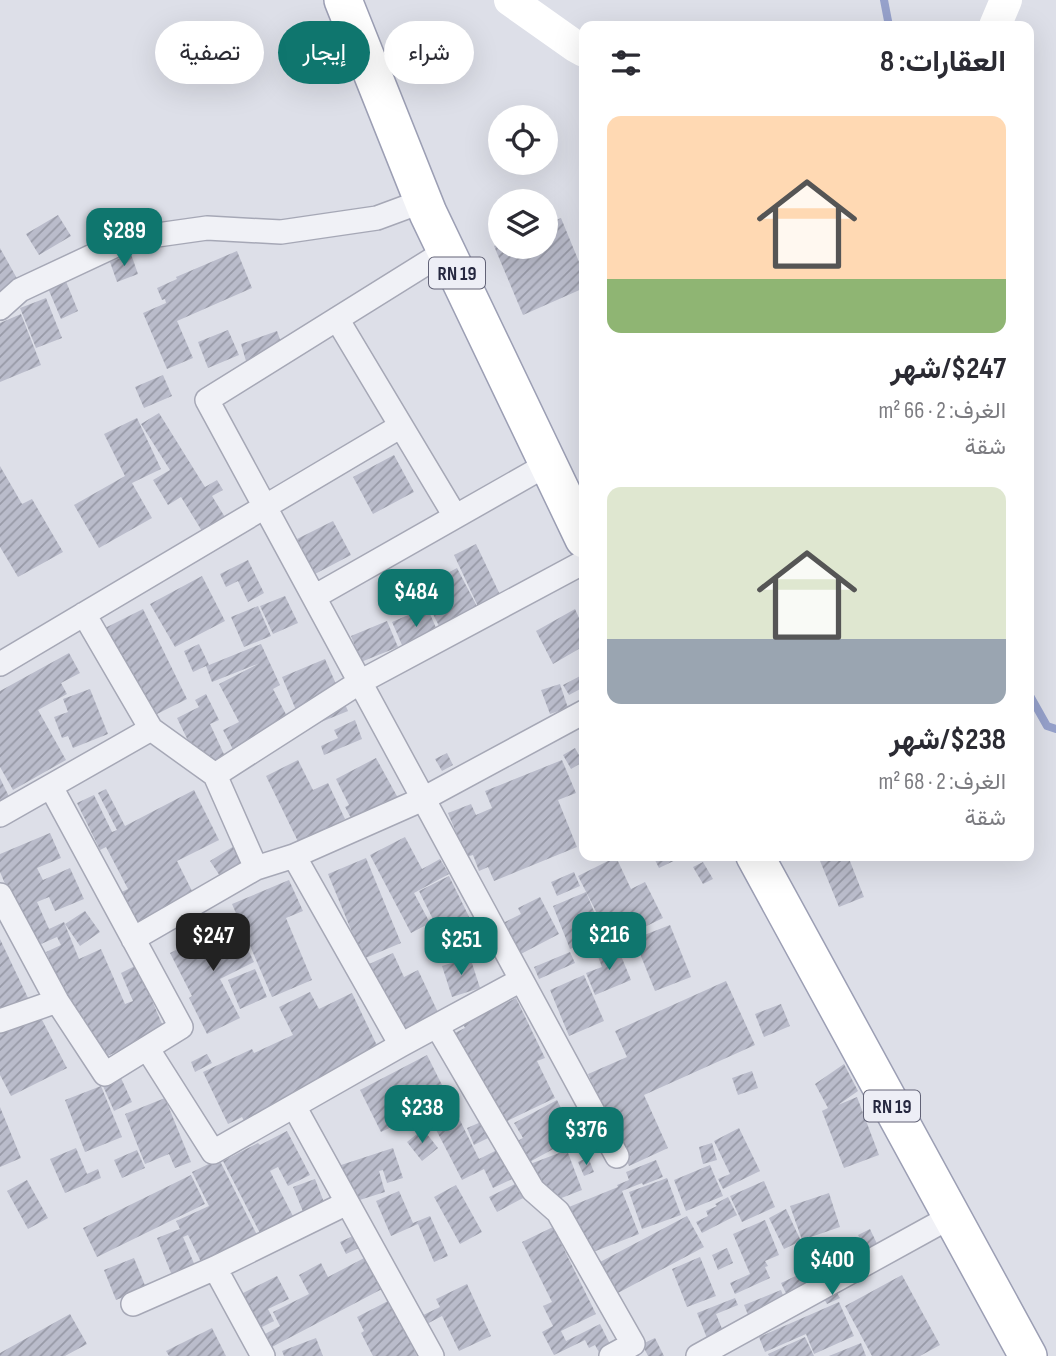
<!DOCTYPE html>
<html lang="ar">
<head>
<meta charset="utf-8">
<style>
	:root { --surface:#fff; --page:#f2f2f3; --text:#2b2b33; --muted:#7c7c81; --accent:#0f766e }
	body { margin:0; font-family:"Sofia Sans Condensed",Vazirmatn,sans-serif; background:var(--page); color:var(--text); direction:rtl; height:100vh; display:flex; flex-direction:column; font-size:26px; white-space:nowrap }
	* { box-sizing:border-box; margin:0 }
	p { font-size:23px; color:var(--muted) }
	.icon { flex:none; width:38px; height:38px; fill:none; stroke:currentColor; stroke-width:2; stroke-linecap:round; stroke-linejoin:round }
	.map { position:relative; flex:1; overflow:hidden; direction:ltr }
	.side { position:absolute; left:579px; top:21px; width:455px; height:840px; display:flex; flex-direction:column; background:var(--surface); border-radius:14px; box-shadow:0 7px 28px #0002; direction:rtl }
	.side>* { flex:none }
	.hud { position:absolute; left:21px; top:21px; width:453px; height:63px; direction:rtl; display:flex; gap:14px }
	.buttons { position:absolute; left:488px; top:105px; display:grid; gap:14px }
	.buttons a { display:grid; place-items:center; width:70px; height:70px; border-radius:50%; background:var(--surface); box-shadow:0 7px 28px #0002; font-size:35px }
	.price { position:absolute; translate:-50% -60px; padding:0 16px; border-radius:14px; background:var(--accent); color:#fff; font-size:23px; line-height:46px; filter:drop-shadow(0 2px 4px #0008) }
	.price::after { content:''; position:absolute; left:50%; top:42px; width:21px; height:16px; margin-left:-10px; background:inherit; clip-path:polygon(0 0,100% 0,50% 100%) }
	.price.on { background:#222; color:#fff }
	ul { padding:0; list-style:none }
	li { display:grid; align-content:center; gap:14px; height:371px; padding:0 28px }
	li span { display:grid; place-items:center; height:217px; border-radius:14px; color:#555 }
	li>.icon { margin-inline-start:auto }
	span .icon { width:126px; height:126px; fill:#fffc; stroke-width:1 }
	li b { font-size:30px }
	h2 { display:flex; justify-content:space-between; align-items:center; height:84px; padding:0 28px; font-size:30px }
	.pill { padding:0 24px; border-radius:32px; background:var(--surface); box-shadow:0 7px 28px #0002; font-size:24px; line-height:63px }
	.pill.on { background:var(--accent); color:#fff }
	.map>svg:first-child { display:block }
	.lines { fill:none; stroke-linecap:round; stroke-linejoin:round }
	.stream { stroke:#96a1cb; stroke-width:8 }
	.building { fill:url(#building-hatch) }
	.street-casing { stroke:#a6a8b6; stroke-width:26 }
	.primary-casing { stroke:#9c9fb4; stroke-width:40 }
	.street { stroke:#f0f1f6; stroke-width:23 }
	.secondary { stroke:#fff; stroke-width:32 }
	.primary { stroke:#fff; stroke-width:37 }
	.labels { text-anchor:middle; stroke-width:5; stroke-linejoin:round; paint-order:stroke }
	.shield { fill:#edeef6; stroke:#626377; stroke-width:2 }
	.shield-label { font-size:19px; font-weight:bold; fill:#262840 }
</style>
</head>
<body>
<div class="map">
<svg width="1056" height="1356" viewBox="0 0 1056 1356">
	<defs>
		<pattern id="building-hatch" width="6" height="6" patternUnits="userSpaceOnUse" patternTransform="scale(1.75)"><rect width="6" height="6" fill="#babccb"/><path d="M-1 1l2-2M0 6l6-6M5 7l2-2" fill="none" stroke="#9799a6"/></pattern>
	</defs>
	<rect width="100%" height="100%" fill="#dddfe8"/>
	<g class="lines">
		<path class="stream" d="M884 0 889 26
			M1029 694 1047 726 1056 729"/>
	</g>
	<path class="building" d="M58 215 71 236 39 255 26 234Z
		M561 218 584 274V288L523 315 494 246 500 243V247H546V224Z
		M0 248 19 282 0 293Z
		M237 251 252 288 177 321 193 358 167 369 143 313 166 303 165 299 162 300 157 288 177 279 176 277Z
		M131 254 138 274 117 282 110 262Z
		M65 279 78 311 61 319 47 286Z
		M46 298 62 338 36 348 20 308Z
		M21 314 41 365 0 382V323Z
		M228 330 239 355 208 368 198 342Z
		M277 331 283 348 246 361 241 344Z
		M163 375 172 396 144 408 135 387Z
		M159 413 205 487 217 480 223 490 212 496 228 522 205 536 181 497 168 505 153 480 170 470 141 424Z
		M137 418 161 469 132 483 152 518 99 548 74 505 125 476 104 434Z
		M394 455 414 492 373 514 353 477Z
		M0 466 22 504 32 499 63 552 18 577 0 547Z
		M333 521 351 555 315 574 297 539Z
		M476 544 504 603 481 613 454 555Z
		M248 560 264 593 248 602 238 581 226 587 220 574Z
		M457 568 481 614 443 634 423 594 441 584 438 578Z
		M202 576 225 621 175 647 150 604Z
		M285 596 298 623 273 634 260 606Z
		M258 606 271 636 244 647 231 617Z
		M427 607 440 637 405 652 392 622Z
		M143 609 187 699 147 719 99 631Z
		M575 609 584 629V646L553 664 536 631Z
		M387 621 398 647 361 662 351 636Z
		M199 644 209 665 261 644 280 685 273 689 297 736 241 765 223 730 239 722 219 684 260 663 212 682 206 666 193 672 184 651Z
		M69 653 80 673 61 683 67 694 38 710 66 760 13 790 0 767V691Z
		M325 659 348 711 304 729 282 677Z
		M584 674V687L569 695 563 685Z
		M560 684 568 708 550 714 541 690Z
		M90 689 108 734 73 748 68 736 62 738 54 717 68 712 63 699Z
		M206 694 219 720 210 724 229 765 196 757 177 718 199 707 195 700Z
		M355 720 362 739 324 755 321 746 338 738 334 730Z
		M575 748 583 762 571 769 563 755Z
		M447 753 453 765 442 771 435 759Z
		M376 758 403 807 358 831 345 807 349 805 336 779Z
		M298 760 313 790 328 783 345 819 333 825 343 845 308 862 266 776Z
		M562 760 576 793 558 800 577 847 494 881 488 867 479 871 473 855 466 857 448 813 471 804 476 815 492 808 485 791Z
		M0 778 17 813 0 821Z
		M106 789 125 826 194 790 219 840 177 861 199 905 139 936 117 894 128 889 106 847 100 850 77 803 94 795 112 832 117 830 98 793Z
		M50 833 61 858 37 868 43 880 70 868 84 899 55 911 49 897 37 902 49 929 64 922 79 959 101 949 125 1004 133 1001 121 973 137 965 165 1031 98 1060 78 1025 46 952 61 945 57 937 32 948 0 872V854Z
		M405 837 422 869 440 859 449 874 414 893 430 923 411 933 370 855Z
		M239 843 248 857 220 876 210 861Z
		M653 856H684L659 868Z
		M818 856H848L864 897 839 907Z
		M616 857 631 889 645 882 663 918 612 943 578 876Z
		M366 858 401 943 363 959 328 874Z
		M703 862 713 879 703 884 693 867Z
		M574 872 580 886 557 896 551 882Z
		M449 876 482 943 452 958 419 891Z
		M289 880 303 911 286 918 312 980 272 997 232 904Z
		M586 892 604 936 570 949 553 906Z
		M540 897 559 934 519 955 503 923 521 914 518 908Z
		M85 911 100 932 80 946 65 924Z
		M234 921 254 962 220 979 240 1018 207 1034 189 998 192 996 170 953Z
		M670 925 691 977 655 991 634 939Z
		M0 939 29 1000 0 1013Z
		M617 946 631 980 595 995 586 973 602 967 597 954Z
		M570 952 575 963 539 979 534 967Z
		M393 953 404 977 418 970 443 1023 406 1041 365 966Z
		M470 957 480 988 452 997 442 966Z
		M255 969 267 997 240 1009 228 980Z
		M584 975 604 1021 569 1036 550 990Z
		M726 981 755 1045 644 1095 668 1148 629 1166 588 1074 627 1057 615 1031Z
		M310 992 319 1009 352 993 382 1056 339 1087 342 1093 252 1136 242 1117 228 1124 203 1072 252 1049 254 1053 293 1035 279 1007Z
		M516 998 545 1058 537 1061 555 1098 503 1123 484 1083 463 1093 438 1041 465 1028 463 1024Z
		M781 1004 790 1026 764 1037 755 1014Z
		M39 1014 67 1068 11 1096 0 1075V1034Z
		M207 1054 212 1063 195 1072 191 1062Z
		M427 1055 450 1101 415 1119 414 1116 381 1132 360 1090Z
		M844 1064 858 1091 838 1105 857 1097 879 1155 844 1168 822 1111 828 1108 815 1084Z
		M752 1071 758 1088 738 1095 732 1078Z
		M121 1078 132 1102 114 1111 103 1086Z
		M101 1086 122 1137 85 1152 65 1100Z
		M165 1098 191 1162 175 1168 169 1154 145 1164 125 1114Z
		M557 1100 564 1114 556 1118 568 1141 524 1165 512 1144 523 1138 514 1123Z
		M0 1107 21 1158 0 1167Z
		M454 1108 479 1159 497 1150 512 1179 493 1188 484 1169 462 1180 431 1120Z
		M481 1122 488 1138 474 1145 467 1128Z
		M739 1128 760 1171 723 1189 718 1179 730 1174 714 1141Z
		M423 1129 438 1148 422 1161 407 1142Z
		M287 1131 310 1175 288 1186 278 1167 270 1171 296 1222 263 1239 223 1161 258 1143 260 1145Z
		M712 1143 717 1160 703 1164 699 1147Z
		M76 1148 87 1174 98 1169 101 1178 65 1193 50 1159Z
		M393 1148 403 1178 387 1183 383 1170 379 1171 385 1192 350 1203 338 1166Z
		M137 1150 145 1168 122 1178 114 1160Z
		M567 1150 582 1190 546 1204 530 1164Z
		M588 1157 594 1172 584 1176 578 1162Z
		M219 1159 266 1253 218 1263 214 1255 201 1262 188 1235 183 1237 198 1273 175 1283 157 1238 180 1229 176 1221 209 1206 192 1172Z
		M656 1160 663 1177 643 1185 642 1183 622 1191 639 1234 583 1256 564 1209 618 1187 617 1185 629 1180 626 1172Z
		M710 1165 723 1196 686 1211 674 1180Z
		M191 1175 205 1204 97 1257 83 1228Z
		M667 1178 681 1215 642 1229 629 1192Z
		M315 1179 329 1215 308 1224 293 1187Z
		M27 1180 48 1218 28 1229 7 1191Z
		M764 1181 775 1207 742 1222 730 1196Z
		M515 1184 523 1198 497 1212 489 1197Z
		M456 1185 482 1232 460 1244 434 1197Z
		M399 1191 413 1223 430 1216 448 1256 434 1262 418 1224 391 1236 376 1201Z
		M829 1193 840 1227 802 1240 790 1206Z
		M728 1197 737 1215 702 1233 696 1222 708 1216 706 1211 717 1206 715 1204Z
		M786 1209 801 1241 784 1249 769 1218Z
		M687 1216 704 1247 616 1294 600 1262Z
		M765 1220 779 1255 765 1261 768 1266 765 1267 770 1278 735 1294 730 1283 750 1274 733 1234Z
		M553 1227 596 1314 561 1331 566 1341 600 1324 616 1356H601L595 1345 589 1348 585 1340 554 1355 542 1332 553 1326 543 1306 552 1302 522 1242Z
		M870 1229 879 1248 860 1277 848 1255 864 1246 858 1235Z
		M353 1236 359 1248 346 1254 340 1242Z
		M857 1239 861 1247 847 1253 846 1252 858 1280 831 1291 816 1256Z
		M727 1248 733 1263 718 1270 712 1255Z
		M366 1257 382 1289 272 1347 265 1334 280 1326 273 1312 309 1294 299 1275 321 1263 328 1277Z
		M700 1257 716 1296 687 1307 672 1269Z
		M134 1258 146 1288 116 1300 104 1270Z
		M802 1273 814 1298 793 1308 781 1283Z
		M902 1275 940 1345 920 1356H872L845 1306Z
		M277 1276 289 1299 268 1309 274 1321 258 1329 241 1294Z
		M467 1284 491 1336 459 1351 442 1316 421 1327 417 1318 440 1307 436 1299Z
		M781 1290 791 1317 755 1332 744 1305Z
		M836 1291 840 1298 827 1304 823 1297Z
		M735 1298 738 1305 716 1314 727 1341 711 1348 697 1313Z
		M390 1300 417 1356H373L361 1333 364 1331 357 1317Z
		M839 1302 854 1336 814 1354 806 1334 765 1352 759 1337Z
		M70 1314 87 1344 65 1356H0V1353Z
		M212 1328 226 1356H169L166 1351Z
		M805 1337 814 1356H769L768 1354Z
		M316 1338 323 1356H284L282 1351Z
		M655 1338 664 1356H648L642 1344Z
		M861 1343 866 1356H829Z"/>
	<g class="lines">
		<defs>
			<path id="street" d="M446 251 207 400 617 1156
				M0 308 20 290 129 239 207 228 281 232 377 218 423 201
				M337 319 455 516
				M314 597 548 464
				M84 614 151 729 215 775 256 868
				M0 664 401 426
				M215 775 360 682 584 562
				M0 815 151 729
				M294 856 401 1045
				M0 895 57 1001 105 1074 181 1027 51 787
				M133 939 256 868 294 856 423 799 584 712
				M0 1021 57 1001
				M437 1026 533 1190 558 1212 633 1344 611 1356
				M147 1048 213 1152 401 1045 521 980
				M294 1106 432 1356
				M215 1268 263 1356
				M133 1304 215 1268 347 1203
				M698 1356 952 1216"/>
			<path id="primary" d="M343 0 428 213 584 539
				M755 856 1028 1356"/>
		</defs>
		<use href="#street" class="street-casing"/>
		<use href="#primary" class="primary-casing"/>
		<use href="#street" class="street"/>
		<path class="secondary" d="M510 0 575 46 584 51
			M995 26 1006 0"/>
		<use href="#primary" class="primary"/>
	</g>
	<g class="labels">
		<g class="shield">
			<rect x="429" y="257.5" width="56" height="31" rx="5"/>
			<rect x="864" y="1090.5" width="56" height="31" rx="5"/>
		</g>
		<g class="shield-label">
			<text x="457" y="280">RN 19</text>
			<text x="892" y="1113">RN 19</text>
		</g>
	</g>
</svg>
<div class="buttons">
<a><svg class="icon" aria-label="locate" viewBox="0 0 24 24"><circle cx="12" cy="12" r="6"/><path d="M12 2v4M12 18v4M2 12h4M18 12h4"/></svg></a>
<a><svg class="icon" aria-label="layers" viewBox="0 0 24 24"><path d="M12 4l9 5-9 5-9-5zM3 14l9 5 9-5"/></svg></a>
</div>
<b class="price" style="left:124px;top:268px">$289</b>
<b class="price" style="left:416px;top:629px">$484</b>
<b class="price" style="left:609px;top:972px">$216</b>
<b class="price on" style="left:213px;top:973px">$247</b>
<b class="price" style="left:461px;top:977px">$251</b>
<b class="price" style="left:422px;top:1145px">$238</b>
<b class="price" style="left:586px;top:1167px">$376</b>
<b class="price" style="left:832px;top:1297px">$400</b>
<div class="hud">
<a class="pill">شراء</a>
<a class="pill on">إيجار</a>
<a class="pill">تصفية</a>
</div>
<section class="side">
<h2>العقارات: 8<svg class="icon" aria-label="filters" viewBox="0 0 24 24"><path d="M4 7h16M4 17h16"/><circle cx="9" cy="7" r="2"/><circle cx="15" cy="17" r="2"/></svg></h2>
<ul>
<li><span style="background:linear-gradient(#ffd9b3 75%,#8fb573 0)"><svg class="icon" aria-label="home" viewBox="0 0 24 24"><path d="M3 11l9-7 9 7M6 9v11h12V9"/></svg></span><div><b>$247/شهر</b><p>الغرف: 2 · 66 m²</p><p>شقة</p></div></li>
<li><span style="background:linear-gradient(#dfe7d0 70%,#9aa5b1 0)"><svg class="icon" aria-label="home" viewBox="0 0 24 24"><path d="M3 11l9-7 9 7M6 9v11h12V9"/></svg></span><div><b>$238/شهر</b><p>الغرف: 2 · 68 m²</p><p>شقة</p></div></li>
</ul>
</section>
</div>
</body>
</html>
